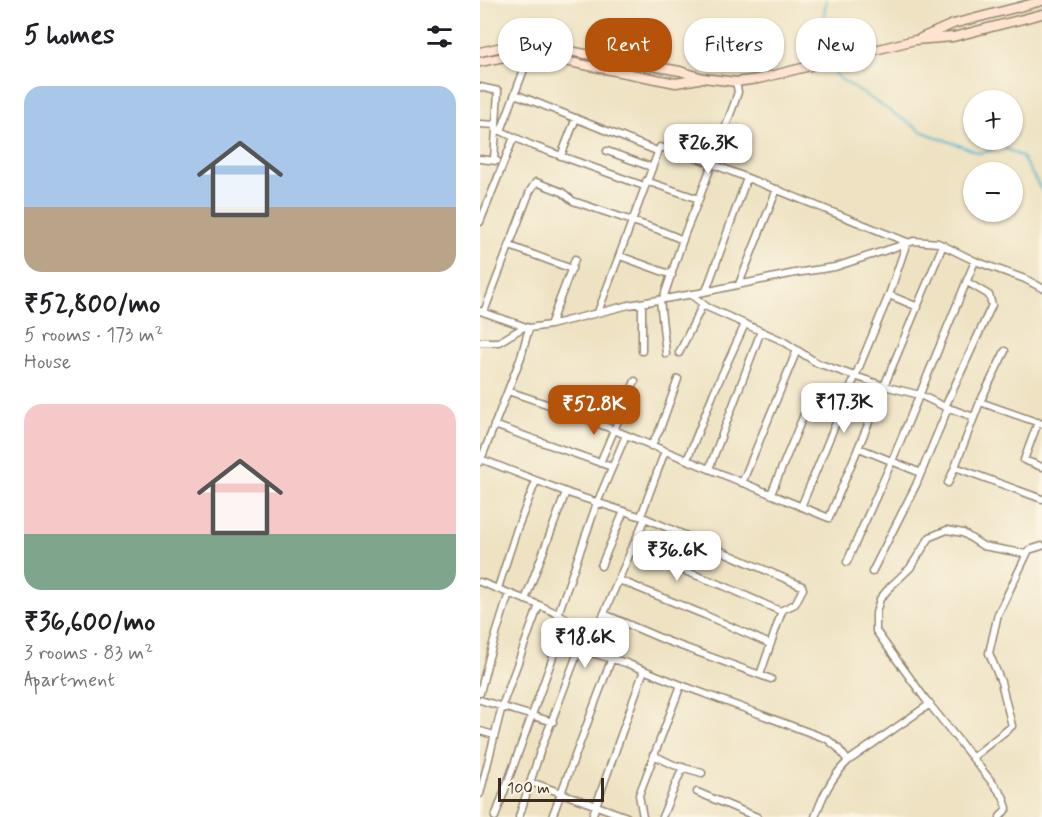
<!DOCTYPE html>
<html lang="en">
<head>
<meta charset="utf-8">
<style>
	:root { --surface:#fff; --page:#f2f2f2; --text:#202124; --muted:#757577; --accent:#b45309 }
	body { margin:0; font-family:Mynerve,sans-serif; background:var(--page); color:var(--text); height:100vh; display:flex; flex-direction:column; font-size:22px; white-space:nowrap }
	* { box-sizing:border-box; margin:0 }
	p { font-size:20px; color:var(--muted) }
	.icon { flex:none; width:33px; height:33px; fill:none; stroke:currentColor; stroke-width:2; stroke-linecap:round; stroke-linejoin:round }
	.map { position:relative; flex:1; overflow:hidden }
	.sheet { display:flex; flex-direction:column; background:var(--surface); width:480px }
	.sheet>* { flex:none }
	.top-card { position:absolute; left:18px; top:18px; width:453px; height:54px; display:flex; gap:12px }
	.tools { position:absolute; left:483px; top:90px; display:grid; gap:12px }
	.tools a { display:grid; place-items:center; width:60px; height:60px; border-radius:50%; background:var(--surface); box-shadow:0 2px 4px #0004; font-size:30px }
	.scale { position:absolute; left:18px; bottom:15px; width:106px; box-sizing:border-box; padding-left:6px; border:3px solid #3b2a1e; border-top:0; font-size:16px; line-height:21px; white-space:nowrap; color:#3b2a1e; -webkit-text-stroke:4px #fcf5e5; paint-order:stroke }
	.price { position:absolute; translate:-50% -51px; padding:0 14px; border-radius:12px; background:#fff; color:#222; font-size:20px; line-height:39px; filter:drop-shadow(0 2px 3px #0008) }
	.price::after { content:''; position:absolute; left:50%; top:36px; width:18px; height:14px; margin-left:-9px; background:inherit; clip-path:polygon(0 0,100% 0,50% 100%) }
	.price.selected { background:var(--accent); color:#fff }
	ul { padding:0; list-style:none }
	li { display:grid; align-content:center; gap:12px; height:318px; padding:0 24px }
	li span { display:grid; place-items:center; height:186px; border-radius:18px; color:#555 }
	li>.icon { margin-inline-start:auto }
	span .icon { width:108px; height:108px; fill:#fffc; stroke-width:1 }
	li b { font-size:26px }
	h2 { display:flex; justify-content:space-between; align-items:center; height:72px; padding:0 24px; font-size:26px }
	.chip { padding:0 21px; border-radius:24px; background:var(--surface); box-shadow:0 2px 4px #0004; font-size:21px; line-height:54px }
	.chip.selected { background:var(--accent); color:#fff }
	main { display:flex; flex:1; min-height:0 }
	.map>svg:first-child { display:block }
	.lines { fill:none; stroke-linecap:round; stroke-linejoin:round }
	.stream { stroke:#4eb5cd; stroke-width:2 }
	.minor-casing { stroke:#948670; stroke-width:9 }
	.secondary-casing { stroke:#948670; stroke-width:11 }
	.minor { stroke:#fff; stroke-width:6 }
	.secondary { stroke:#fee3d1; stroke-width:8 }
</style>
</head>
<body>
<main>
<section class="sheet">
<h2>5 homes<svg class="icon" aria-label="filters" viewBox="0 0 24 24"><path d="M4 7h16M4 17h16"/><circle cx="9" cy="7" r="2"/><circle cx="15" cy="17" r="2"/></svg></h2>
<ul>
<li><span style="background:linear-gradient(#a9c7e8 65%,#b9a48a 0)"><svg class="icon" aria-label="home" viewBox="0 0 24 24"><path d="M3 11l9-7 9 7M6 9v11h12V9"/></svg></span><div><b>₹52,800/mo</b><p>5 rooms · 173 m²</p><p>House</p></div></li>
<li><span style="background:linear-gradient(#f6c9c9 70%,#7fa58c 0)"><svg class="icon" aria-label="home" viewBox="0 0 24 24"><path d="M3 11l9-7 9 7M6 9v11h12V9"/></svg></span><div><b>₹36,600/mo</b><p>3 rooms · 83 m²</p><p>Apartment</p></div></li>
</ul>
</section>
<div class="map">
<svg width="562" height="817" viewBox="0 0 562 817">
	<rect width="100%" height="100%" fill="#fcf5e5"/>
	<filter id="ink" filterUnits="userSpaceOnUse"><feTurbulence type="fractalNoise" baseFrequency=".0167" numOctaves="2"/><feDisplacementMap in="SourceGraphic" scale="12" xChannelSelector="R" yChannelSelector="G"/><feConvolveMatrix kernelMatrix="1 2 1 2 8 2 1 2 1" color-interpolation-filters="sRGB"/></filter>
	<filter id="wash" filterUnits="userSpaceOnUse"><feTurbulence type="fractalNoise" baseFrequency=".008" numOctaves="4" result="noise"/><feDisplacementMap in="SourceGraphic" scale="24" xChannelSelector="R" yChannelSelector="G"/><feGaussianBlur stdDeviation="1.35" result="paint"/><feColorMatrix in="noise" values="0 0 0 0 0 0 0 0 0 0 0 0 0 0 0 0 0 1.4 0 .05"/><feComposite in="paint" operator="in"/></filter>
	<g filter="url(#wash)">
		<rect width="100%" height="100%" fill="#eee2c2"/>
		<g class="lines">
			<path class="stream" d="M346 0 344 17 357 40 355 57
				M355 62 354 71 359 78 443 132 500 153 523 147 542 157 562 191"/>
		</g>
	</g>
	<g filter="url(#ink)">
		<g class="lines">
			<defs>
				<path id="minor" d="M49 56 21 131 51 145 164 186
					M0 87 18 91 16 125V130L21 131
					M35 94 177 151
					M0 124 16 125
					M127 151 171 167
					M81 156 96 118
					M0 159 17 161
					M14 159 16 130
					M166 181 219 199 254 104 258 92 256 82
					M0 222 34 137
					M30 246 92 269
					M140 256 192 275
					M259 284 297 189
					M226 291 267 178
					M210 294 227 307 303 341 337 363 404 386 440 395 463 406 494 417
					M183 299 205 233 219 199
					M180 300 186 354
					M0 311 49 328 70 325 149 305 219 293 315 273 355 267 434 241 458 243 495 261 545 279 562 288
					M4 312 50 191 56 182 82 192 93 201 179 230 203 240
					M118 312 180 147 220 159 427 242 409 295 438 307
					M70 325 95 259
					M0 342H19L44 327
					M162 351V303
					M199 353 223 304
					M28 391 90 412 349 518 463 245
					M500 402 525 351
					M465 407 512 305 509 295 487 282
					M558 422 544 460 562 467
					M562 424 500 402 475 467 562 499
					M14 425 132 467
					M171 446 180 429 198 379
					M379 448 441 473
					M1 459 91 494 165 518 322 586 323 589 315 604 300 611 244 586 150 550
					M207 460 234 392 265 324
					M0 462 41 357 49 328
					M120 463 155 381
					M229 469 281 331
					M262 483 317 350
					M468 483 475 467
					M291 494 332 395
					M321 507 409 295
					M161 516 185 451
					M367 562 412 461 495 261
					M121 566 144 511
					M392 572 436 485 468 408
					M139 580 225 615 290 644
					M0 582 59 605 84 617 86 621 15 817
					M18 588 37 529 56 481
					M45 600 86 492
					M78 614 117 503 146 435
					M124 614 187 641 291 679
					M108 651 165 518
					M280 675 302 611
					M201 685 347 739 358 748 368 761
					M0 693 9 657 29 593
					M0 700 73 722
					M0 731 14 735
					M173 755 194 765 222 773
					M493 757 532 726 521 682 509 653 518 614 547 554 549 550 562 546
					M51 782 147 817
					M217 792 277 817
					M0 794 22 706 59 605
					M39 817 61 749 98 652 102 650 146 663 201 685 159 795 163 817
					M72 817 132 658
					M112 817 164 670
					M182 817 203 767
					M335 817C343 795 351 778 368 761L450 704
					M520 817 527 808 523 796 446 700 396 631V613L400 599 410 587 430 568 450 537 467 530 483 533 503 546 547 554"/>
				<path id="secondary" d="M441 38 473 24 562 1
					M0 52 26 46H61L200 71 223 78 256 82 278 79 435 40 473 37 562 14
					M0 62 29 56H59L196 83 219 79"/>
			</defs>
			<use href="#minor" class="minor-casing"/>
			<use href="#secondary" class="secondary-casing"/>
			<use href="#minor" class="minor"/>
			<use href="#secondary" class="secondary"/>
		</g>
	</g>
</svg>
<div class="tools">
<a>+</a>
<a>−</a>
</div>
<div class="scale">100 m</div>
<b class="price" style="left:228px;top:175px">₹26.3K</b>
<b class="price" style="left:364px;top:434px">₹17.3K</b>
<b class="price selected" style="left:114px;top:436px">₹52.8K</b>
<b class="price" style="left:197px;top:582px">₹36.6K</b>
<b class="price" style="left:105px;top:669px">₹18.6K</b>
<div class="top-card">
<a class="chip">Buy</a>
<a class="chip selected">Rent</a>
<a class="chip">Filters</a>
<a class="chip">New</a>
</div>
</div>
</main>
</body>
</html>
